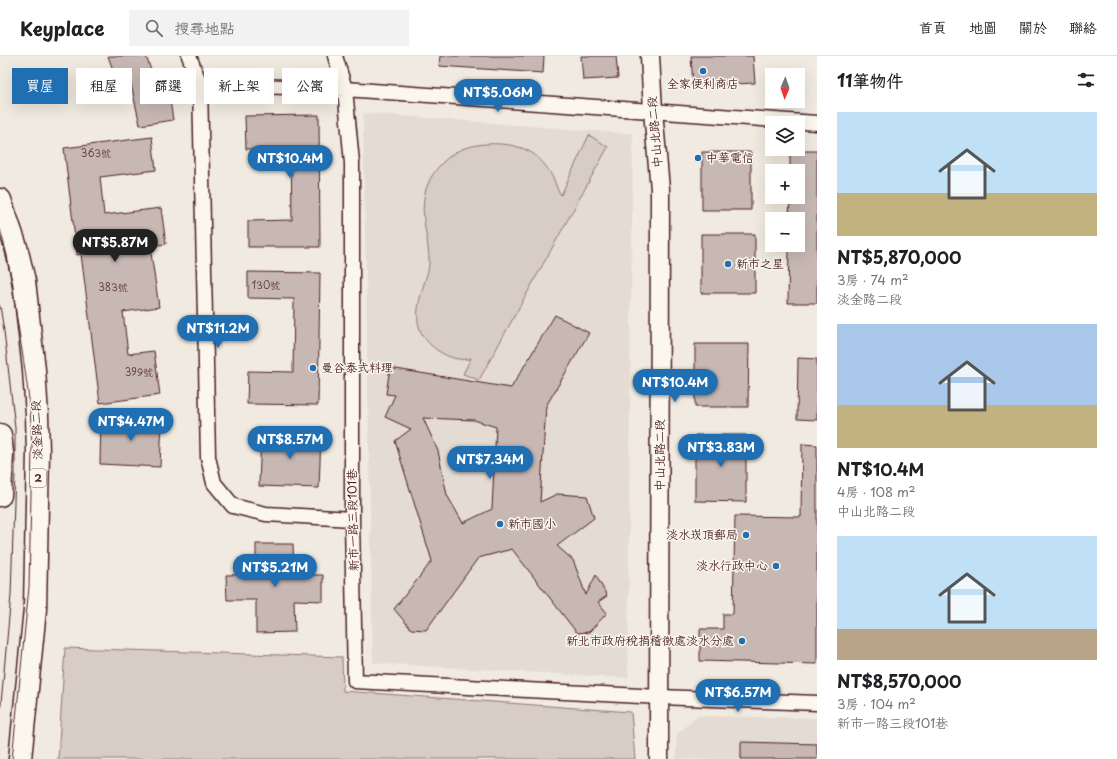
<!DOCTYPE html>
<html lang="zh-TW">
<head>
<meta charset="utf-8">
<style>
	:root { --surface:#fff; --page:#f2f2f2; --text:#202124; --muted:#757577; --line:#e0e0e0; --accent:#1f6fb2 }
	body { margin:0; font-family:"Playpen Sans","LXGW WenKai TC",sans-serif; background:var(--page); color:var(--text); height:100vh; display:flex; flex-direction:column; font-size:15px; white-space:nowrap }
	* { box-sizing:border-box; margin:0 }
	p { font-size:13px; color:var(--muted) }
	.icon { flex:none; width:22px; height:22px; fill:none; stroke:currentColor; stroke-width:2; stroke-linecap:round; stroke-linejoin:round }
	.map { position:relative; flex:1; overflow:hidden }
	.sheet { display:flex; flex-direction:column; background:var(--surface); width:300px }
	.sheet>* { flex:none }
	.banner { position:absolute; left:12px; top:12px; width:380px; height:36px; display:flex; gap:8px }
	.needle { width:26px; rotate:182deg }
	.tools { position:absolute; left:765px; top:12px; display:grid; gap:8px }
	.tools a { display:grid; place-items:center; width:40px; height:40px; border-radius:0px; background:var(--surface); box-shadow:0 4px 16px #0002; font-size:20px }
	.price { position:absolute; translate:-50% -34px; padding:0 9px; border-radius:14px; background:var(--accent); color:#fff; font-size:13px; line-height:26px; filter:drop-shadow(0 1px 2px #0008) }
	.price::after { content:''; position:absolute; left:50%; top:24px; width:12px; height:9px; margin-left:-6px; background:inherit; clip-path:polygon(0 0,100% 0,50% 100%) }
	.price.selected { background:#222; color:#fff }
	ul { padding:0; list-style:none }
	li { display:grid; align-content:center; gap:8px; height:212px; padding:0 20px }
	li span { display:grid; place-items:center; height:124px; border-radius:0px; color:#555 }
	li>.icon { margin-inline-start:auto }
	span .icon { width:72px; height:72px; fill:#fffc; stroke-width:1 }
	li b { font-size:17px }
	h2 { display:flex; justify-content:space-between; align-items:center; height:48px; padding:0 20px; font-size:17px }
	.pill { padding:0 14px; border-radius:0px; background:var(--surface); box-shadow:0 4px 16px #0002; font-size:14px; line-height:36px }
	.pill.selected { background:var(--accent); color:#fff }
	header { display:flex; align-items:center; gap:24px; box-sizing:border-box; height:56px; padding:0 20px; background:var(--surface); border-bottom:1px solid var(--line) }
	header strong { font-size:19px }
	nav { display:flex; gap:22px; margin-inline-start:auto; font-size:14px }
	.search { width:280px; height:36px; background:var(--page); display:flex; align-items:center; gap:10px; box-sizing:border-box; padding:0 14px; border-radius:0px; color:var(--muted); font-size:15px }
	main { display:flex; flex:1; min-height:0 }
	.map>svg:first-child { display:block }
	.built { fill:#e4dbd2 }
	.green { fill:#d8ccc6; stroke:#917678 }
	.building { fill:#c8b8b3; stroke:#4a1f2b; fill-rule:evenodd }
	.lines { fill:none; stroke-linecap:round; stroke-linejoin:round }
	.minor-casing { stroke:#4a1f2b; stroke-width:17 }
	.tertiary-casing { stroke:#4a1f2b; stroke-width:21 }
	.primary-casing { stroke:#4a1f2b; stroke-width:25 }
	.minor { stroke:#fbf7ec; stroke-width:14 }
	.tertiary { stroke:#fbf7ec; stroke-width:18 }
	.primary { stroke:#fbf7ec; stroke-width:22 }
	.tram { stroke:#4a1f2b; stroke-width:1 }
	.poi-dot { fill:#1f6fb2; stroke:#fbf7ec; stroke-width:1.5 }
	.labels { text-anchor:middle; stroke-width:3; stroke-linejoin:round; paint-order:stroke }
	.number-label { font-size:10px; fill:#6a454d }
	.shield { fill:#fbf7ec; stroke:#7f6065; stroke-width:1 }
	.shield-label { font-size:11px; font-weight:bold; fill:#4a1f2b }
	.poi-label { font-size:12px; fill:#4a1f2b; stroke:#fbf7ec; text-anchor:start }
	.street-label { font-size:12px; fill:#4a1f2b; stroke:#fbf7ec }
</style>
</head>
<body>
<header>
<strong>Keyplace</strong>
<div class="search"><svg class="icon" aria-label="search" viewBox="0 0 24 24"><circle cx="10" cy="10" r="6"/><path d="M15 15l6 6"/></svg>搜尋地點</div>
<nav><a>首頁</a><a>地圖</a><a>關於</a><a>聯絡</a></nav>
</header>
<main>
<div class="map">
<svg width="817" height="703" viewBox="0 0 817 703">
	<rect width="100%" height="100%" fill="#f0eae0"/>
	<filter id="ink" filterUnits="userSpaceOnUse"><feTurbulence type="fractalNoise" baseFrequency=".025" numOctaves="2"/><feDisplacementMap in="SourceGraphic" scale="8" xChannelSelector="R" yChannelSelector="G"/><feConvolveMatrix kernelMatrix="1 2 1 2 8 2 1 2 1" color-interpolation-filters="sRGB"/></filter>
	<g filter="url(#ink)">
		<path class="built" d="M363 57 633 78 630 328 628 622 373 607Z
			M697 660 817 662V703H676L677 678Z"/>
		<path class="green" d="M589 79 608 91 479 324 463 318 471 302C461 306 448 301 440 296 415 280 414 261 422 235 424 226 428 218 429 209 430 184 419 161 425 137 429 119 443 103 458 95 477 85 514 85 532 97 541 103 548 112 553 122 556 128 557 134 561 139Z
			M65 592 342 601 343 635 631 656 635 703H58Z"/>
		<path class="building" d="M108 0H146L152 17 161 13 168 31 173 64 140 69 131 28 122 31 118 19 115 20Z
			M440 0H544L543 17 439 10Z
			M581 0H616L618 22 583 24Z
			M691 0H753L755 27 693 30Z
			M319 59 320 191H248V165L292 164 291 93H246L245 60Z
			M152 81 156 114 100 121 104 159 161 152 166 188 150 190 159 251 123 256 128 298 154 295 160 339 100 347 81 198 77 199 64 92Z
			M790 95H817V247H788L789 189H798V163H789L790 141H798V115H790Z
			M702 96H751V154H702Z
			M701 178H755V237H701Z
			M248 216 320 217 318 349 247 348 248 315 293 316 294 243 248 242Z
			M555 259 589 277 546 350 540 446 557 438 587 440 594 462 557 490 573 504 586 539 596 519 607 540 598 546 607 557 589 576 577 577 512 493 478 502 426 574 411 573 394 553 432 505 395 385 411 373 385 361 395 339 386 338 390 312 511 332ZM423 362 474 364 496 371 492 453 463 467 447 439 438 395Z
			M695 288H749L748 351H695Z
			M798 302 817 303V364L797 363Z
			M101 362 162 364 160 411 100 408Z
			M261 376 321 379 319 432 259 430Z
			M695 379H746V446L695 445Z
			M802 388 817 389V608L700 605V573H723V558H733L735 460 801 461Z
			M256 488H293L294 519H323V545L294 544 295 576 256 577V544H227L226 519 256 518Z
			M741 686 817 688V703H741Z"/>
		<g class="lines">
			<defs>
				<path id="minor" d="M189 0 200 28 208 401 214 427 233 450 266 458 352 463
					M335 0 345 33 352 107V463L355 625 660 641 817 647
					M200 28 345 33 817 67"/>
				<path id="tertiary" d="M650 0 653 55 660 133 659 703"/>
				<path id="primary" d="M0 144 16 191 24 225 34 314 37 359 38 396 35 553 20 703
					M0 379 2 397 0 439"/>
			</defs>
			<use href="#minor" class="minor-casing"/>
			<use href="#tertiary" class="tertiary-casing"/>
			<use href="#primary" class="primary-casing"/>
			<use href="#minor" class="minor"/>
			<use href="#tertiary" class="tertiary"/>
			<use href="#primary" class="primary"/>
			<path class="tram" d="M0 173 7 199 25 314 30 351 32 390 29 531 12 703
				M0 250 4 275 15 372V415L11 539 0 659"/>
		</g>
	</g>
	<g class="poi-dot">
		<circle cx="703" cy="15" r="4"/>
		<circle cx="698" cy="102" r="4"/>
		<circle cx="728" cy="208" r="4"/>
		<circle cx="313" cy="312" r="4"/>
		<circle cx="500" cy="468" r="4"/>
		<circle cx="746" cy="479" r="4"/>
		<circle cx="776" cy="510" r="4"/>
		<circle cx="742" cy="585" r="4"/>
	</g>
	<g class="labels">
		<g class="number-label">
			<text x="96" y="101">363號</text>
			<text x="266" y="233">130號</text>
			<text x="113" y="235">383號</text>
			<text x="139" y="320">399號</text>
		</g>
		<rect class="shield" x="30" y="413" width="16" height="18" rx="3"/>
		<g class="shield-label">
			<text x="38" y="426">2</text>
		</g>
		<g class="poi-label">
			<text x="703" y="32" text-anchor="middle">全家便利商店</text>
			<text x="706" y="106">中華電信</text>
			<text x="736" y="212">新市之星</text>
			<text x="321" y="316">曼谷泰式料理</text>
			<text x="508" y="472">新市國小</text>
			<text x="738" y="483" text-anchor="end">淡水崁頂郵局</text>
			<text x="768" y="514" text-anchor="end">淡水行政中心</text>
			<text x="734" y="589" text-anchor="end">新北市政府稅捐稽徵處淡水分處</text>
		</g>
		<g class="street-label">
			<text transform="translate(655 76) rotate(-95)" y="4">中山北路二段</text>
			<text transform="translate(37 374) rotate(-92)" y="4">淡金路二段</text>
			<text transform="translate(660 399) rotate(-90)" y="4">中山北路二段</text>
			<text transform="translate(353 464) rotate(-91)" y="4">新市一路三段101巷</text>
		</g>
	</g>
</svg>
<div class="tools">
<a><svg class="needle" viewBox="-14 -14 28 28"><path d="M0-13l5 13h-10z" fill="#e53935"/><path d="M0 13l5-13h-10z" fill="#757577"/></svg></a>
<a><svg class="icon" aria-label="layers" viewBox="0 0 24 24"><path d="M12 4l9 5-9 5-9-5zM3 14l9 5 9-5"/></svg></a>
<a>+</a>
<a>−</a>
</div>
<b class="price" style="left:498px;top:57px">NT$5.06M</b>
<b class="price" style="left:290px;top:123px">NT$10.4M</b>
<b class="price selected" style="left:115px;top:207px">NT$5.87M</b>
<b class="price" style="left:218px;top:293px">NT$11.2M</b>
<b class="price" style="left:675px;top:347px">NT$10.4M</b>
<b class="price" style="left:131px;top:386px">NT$4.47M</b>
<b class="price" style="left:290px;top:404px">NT$8.57M</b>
<b class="price" style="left:721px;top:412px">NT$3.83M</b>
<b class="price" style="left:490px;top:424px">NT$7.34M</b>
<b class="price" style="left:275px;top:532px">NT$5.21M</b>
<b class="price" style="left:738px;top:657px">NT$6.57M</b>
<div class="banner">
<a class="pill selected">買屋</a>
<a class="pill">租屋</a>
<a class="pill">篩選</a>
<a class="pill">新上架</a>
<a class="pill">公寓</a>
</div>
</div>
<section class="sheet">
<h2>11筆物件<svg class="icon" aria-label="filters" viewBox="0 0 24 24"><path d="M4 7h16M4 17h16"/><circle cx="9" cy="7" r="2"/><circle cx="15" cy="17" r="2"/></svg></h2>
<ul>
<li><span style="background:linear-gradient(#bfe0f5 65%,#c2b280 0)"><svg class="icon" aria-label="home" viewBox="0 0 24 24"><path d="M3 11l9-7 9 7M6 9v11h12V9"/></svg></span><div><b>NT$5,870,000</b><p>3房 · 74 m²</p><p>淡金路二段</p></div></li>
<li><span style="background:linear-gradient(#a9c7e8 65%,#c2b280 0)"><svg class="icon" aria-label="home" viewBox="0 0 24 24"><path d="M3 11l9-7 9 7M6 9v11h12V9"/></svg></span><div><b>NT$10.4M</b><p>4房 · 108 m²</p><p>中山北路二段</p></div></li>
<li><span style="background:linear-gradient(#bfe0f5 75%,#b9a48a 0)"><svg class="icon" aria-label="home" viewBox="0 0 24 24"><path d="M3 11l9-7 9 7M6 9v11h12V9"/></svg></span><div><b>NT$8,570,000</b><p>3房 · 104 m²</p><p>新市一路三段101巷</p></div></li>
</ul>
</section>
</main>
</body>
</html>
